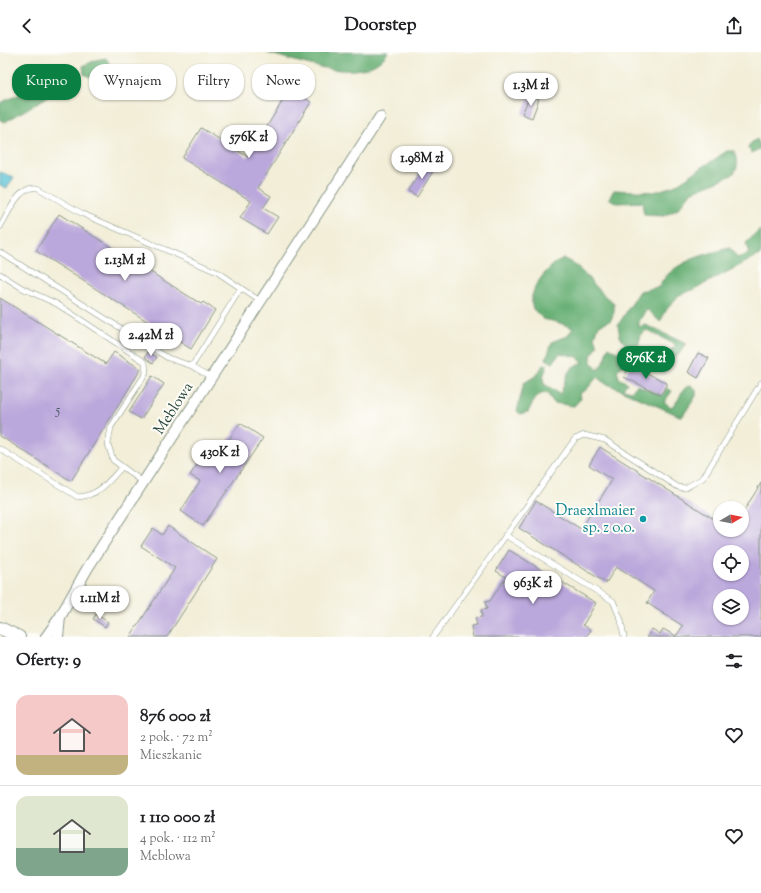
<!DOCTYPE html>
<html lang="pl">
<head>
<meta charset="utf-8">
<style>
	:root { --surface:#fff; --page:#f2f2f2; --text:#202124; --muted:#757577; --line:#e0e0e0; --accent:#0b8043 }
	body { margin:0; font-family:"Sorts Mill Goudy",serif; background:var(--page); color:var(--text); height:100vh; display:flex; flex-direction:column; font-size:15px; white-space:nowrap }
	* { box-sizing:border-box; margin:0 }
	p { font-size:13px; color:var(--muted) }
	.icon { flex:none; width:22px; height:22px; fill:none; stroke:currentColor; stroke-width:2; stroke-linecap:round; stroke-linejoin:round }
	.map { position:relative; height:585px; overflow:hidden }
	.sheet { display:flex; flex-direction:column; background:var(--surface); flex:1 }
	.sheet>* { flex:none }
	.hud { position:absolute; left:12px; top:12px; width:400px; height:36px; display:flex; gap:8px }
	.needle { width:26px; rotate:80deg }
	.controls { position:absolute; left:713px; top:449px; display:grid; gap:8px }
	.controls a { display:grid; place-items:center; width:36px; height:36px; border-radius:50%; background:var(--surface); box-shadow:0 1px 3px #0004; font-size:20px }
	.price { position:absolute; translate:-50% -34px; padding:0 9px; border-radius:14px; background:#fff; color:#222; font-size:13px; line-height:26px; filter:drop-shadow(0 1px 2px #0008) }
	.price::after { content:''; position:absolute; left:50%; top:24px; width:12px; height:9px; margin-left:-6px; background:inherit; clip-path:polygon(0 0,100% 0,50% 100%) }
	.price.selected { background:var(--accent); color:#fff }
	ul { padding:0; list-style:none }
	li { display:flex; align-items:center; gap:12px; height:100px; padding:0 16px }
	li+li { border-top:1px solid var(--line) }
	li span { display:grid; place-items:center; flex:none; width:112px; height:80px; border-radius:12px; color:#555 }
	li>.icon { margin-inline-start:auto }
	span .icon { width:48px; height:48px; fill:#fffc; stroke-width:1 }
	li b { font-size:17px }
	h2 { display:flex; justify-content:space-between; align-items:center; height:48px; padding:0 16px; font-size:17px }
	.pill { padding:0 14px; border-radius:16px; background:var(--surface); box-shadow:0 1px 3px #0004; font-size:14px; line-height:36px }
	.pill.selected { background:var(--accent); color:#fff }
	header { display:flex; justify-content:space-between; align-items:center; height:52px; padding:0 16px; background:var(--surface); font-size:18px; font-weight:700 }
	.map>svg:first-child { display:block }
	.forest { fill:#69b076; stroke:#447655 }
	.water { fill:#5bc3d8; stroke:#3d8086 }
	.building { fill:#baa7db; fill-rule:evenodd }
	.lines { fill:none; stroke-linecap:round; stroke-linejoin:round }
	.service-casing { stroke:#889686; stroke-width:6 }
	.minor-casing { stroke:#889686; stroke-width:12 }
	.tertiary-casing { stroke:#889686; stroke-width:14 }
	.service { stroke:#fff; stroke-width:5 }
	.minor { stroke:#fff; stroke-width:10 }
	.tertiary { stroke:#fff; stroke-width:12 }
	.culture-dot { fill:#0f9aa8; stroke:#fdfcf7; stroke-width:1.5 }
	.labels { text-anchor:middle; stroke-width:4; stroke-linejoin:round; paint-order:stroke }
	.number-label { font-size:13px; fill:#46585e }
	.street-label { font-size:15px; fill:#1f3d34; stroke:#fdfcf7 }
	.culture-label { font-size:15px; fill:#0d838f; stroke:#fdfcf7; text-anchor:end }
</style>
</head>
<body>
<header><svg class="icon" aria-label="back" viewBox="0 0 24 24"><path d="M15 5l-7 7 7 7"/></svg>Doorstep<svg class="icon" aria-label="share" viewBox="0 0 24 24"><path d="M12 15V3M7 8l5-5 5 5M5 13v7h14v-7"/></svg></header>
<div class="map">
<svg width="761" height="585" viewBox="0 0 761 585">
	<rect width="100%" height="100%" fill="#fdfcf7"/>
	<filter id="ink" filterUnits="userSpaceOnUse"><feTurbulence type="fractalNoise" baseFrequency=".025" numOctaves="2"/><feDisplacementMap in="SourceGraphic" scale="8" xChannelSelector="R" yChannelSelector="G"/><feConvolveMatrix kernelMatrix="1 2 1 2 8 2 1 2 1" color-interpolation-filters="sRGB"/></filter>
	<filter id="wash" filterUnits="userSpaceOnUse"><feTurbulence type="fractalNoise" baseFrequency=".012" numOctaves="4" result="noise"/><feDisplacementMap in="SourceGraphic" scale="16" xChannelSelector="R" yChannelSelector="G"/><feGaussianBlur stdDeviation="0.9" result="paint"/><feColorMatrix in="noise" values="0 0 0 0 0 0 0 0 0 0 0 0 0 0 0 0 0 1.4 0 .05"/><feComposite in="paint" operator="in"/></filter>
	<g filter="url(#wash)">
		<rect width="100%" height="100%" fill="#f2eed8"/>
		<path class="forest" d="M388 0C366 36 299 9 267 1Z
			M106 6 110 12 107 19 90 25 84 22 83 14 96 8Z
			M58 25 61 37 5 70 0 68V51Z
			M757 87 761 96 752 101 748 96 751 91Z
			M727 99H734C739 107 739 116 732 123L691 140 678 157 664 164 644 163 642 150 616 151 609 146 614 138 654 140 674 134Z
			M761 177V202L693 238 679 243 667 257 660 270 648 258 645 259 639 270V275L646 273 686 292 679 302 674 305 670 299 676 293 647 278 641 282C638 298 632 309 617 318L619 326 627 331 623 337 632 339 637 333 662 344 667 336 672 339 664 350 671 355C684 346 677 338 691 333L696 338V344L682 365 603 330 597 325 587 337 579 342 581 346 574 354 554 351 547 341C535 341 533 351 528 360L520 362 517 359 524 331 537 323 543 313 547 314 543 325 544 332 560 342C567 328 565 315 582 311L578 305 560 301 553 311 546 307 552 290 568 284 573 276 557 270 543 267 533 257C532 253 531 248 532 244 536 228 550 214 563 206 584 216 596 238 614 252V260L611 268 599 273 595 285 598 294 591 304V310L598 318 606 306 609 295 618 301 625 291 620 284 618 273 640 239 659 235C671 210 705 202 730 196L737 206 749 202 746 191Z"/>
		<path class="water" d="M0 120 14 125 7 136 0 133Z"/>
		<g id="blocks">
			<path class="building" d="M290 37 311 50 258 136 271 144 263 156 278 165 267 182 240 166 251 149 182 106 201 76 248 105Z
				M530 43 539 47 532 66 522 62Z
				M426 111 435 116 417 145 408 140Z
				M59 162 201 252 203 250 215 258 191 297 36 199Z
				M0 246 106 312 114 300 141 317 71 429 0 384Z
				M148 300 157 305 153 311 145 305Z
				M698 301 709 306 698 326 688 320Z
				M630 313 667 331 661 343 624 325Z
				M152 324 164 332 141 367 129 360Z
				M240 371 263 386 203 474 181 459 200 429 190 423 204 403 214 410Z
				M600 395 720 471V478H742V462L761 431V585H647L652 577 660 582 663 577 676 584 683 574 647 551 654 539 616 515 606 531 519 476 536 449 581 477 612 428 589 413ZM720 500H742V522H720ZM720 544H742V566H720Z
				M168 474 217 507 167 585H130L175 516 141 494 153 476 162 483Z
				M509 498 596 551 583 573 591 578 586 585H473L471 574 477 573 475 566 482 565 481 558 487 557 485 550 490 549 506 525 496 519Z
				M96 562 108 570 105 575 93 567Z"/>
		</g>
	</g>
	<g filter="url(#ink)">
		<use href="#blocks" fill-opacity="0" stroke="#889686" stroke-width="1"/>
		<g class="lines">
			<defs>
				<path id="service" d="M0 175C9 161 18 133 38 136L83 162 217 220 260 249
					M0 200 168 306 192 314 211 325
					M0 222 22 236 57 252 145 310 146 321 111 375 108 392 113 408 143 430
					M192 314 241 236
					M0 397 78 445C100 443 108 430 122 415
					M505 483 613 549 621 568 624 585
					M433 585 575 387 584 383 605 388 678 435 685 436 703 426 761 331"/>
				<path id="minor" d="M46 585 60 565 87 517 380 65
					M58 585 60 565"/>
				<path id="tertiary" d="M0 576 19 585"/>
			</defs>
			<use href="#service" class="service-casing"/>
			<use href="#minor" class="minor-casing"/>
			<use href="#tertiary" class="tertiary-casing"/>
			<use href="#service" class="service"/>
			<use href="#minor" class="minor"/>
			<use href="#tertiary" class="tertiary"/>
		</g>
	</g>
	<circle class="culture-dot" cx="643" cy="467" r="4"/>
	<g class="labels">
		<g class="number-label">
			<text x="58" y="362">5</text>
		</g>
		<g class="street-label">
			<text transform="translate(173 356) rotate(-57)" y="5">Meblowa</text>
		</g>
		<g class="culture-label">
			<text x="635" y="463">Draexlmaier<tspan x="635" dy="17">sp. z o.o.</tspan></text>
		</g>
	</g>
</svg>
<div class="controls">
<a><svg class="needle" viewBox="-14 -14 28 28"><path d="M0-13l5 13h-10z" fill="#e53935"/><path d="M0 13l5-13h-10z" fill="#757577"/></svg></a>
<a><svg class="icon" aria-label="locate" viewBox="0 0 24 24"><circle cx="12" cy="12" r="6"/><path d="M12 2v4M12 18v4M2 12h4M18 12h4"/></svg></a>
<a><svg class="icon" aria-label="layers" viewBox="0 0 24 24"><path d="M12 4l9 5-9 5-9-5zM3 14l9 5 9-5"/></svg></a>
</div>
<b class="price" style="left:531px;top:55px">1.3M zł</b>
<b class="price" style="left:249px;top:107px">576K zł</b>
<b class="price" style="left:422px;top:128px">1.98M zł</b>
<b class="price" style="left:125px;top:230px">1.13M zł</b>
<b class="price" style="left:151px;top:305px">2.42M zł</b>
<b class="price selected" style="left:646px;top:328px">876K zł</b>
<b class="price" style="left:220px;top:422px">430K zł</b>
<b class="price" style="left:533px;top:553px">963K zł</b>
<b class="price" style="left:100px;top:568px">1.11M zł</b>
<div class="hud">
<a class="pill selected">Kupno</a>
<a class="pill">Wynajem</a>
<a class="pill">Filtry</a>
<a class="pill">Nowe</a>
</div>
</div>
<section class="sheet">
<h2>Oferty: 9<svg class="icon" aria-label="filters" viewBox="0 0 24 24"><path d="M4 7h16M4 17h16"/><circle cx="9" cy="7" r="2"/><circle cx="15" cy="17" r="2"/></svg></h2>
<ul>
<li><span style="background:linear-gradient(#f6c9c9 75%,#c2b280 0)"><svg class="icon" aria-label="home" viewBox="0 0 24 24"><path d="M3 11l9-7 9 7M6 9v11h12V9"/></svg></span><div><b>876 000 zł</b><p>2 pok. · 72 m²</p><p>Mieszkanie</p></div><svg class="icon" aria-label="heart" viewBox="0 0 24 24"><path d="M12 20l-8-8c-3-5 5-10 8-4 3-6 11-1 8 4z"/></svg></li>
<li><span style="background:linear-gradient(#dfe7d0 65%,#7fa58c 0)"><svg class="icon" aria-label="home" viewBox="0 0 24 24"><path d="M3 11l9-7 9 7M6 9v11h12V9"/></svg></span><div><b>1 110 000 zł</b><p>4 pok. · 112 m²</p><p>Meblowa</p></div><svg class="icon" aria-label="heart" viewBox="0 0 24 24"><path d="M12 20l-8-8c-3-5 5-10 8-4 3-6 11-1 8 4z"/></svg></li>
</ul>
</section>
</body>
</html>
